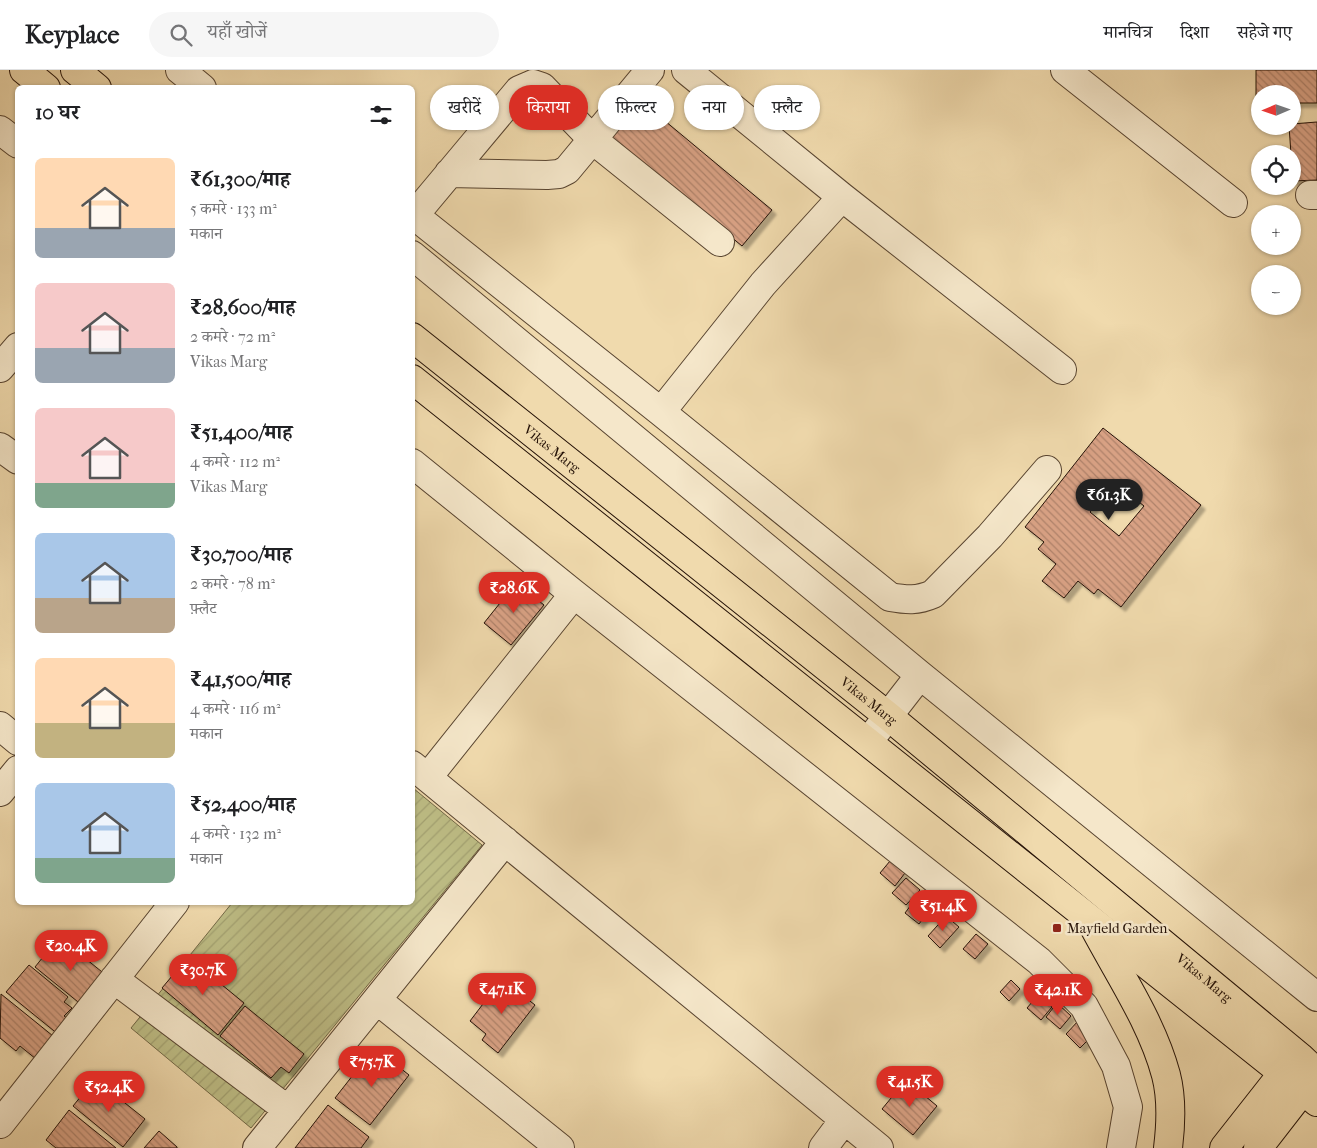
<!DOCTYPE html>
<html lang="hi">
<head>
<meta charset="utf-8">
<style>
	:root { --surface:#fff; --page:#f6f6f6; --text:#202124; --muted:#757577; --line:#e0e0e0; --accent:#d93025 }
	body { margin:0; font-family:"IM FELL French Canon","Noto Serif Devanagari",serif; background:var(--page); color:var(--text); height:100vh; display:flex; flex-direction:column; font-size:19px; white-space:nowrap }
	* { box-sizing:border-box; margin:0 }
	p { font-size:16px; color:var(--muted) }
	.icon { flex:none; width:28px; height:28px; fill:none; stroke:currentColor; stroke-width:2; stroke-linecap:round; stroke-linejoin:round }
	.map { position:relative; flex:1; overflow:hidden }
	.panel { position:absolute; left:15px; top:15px; width:400px; height:820px; display:flex; flex-direction:column; background:var(--surface); border-radius:8px; box-shadow:0 1px 4px #0004 }
	.panel>* { flex:none }
	.banner { position:absolute; left:430px; top:15px; width:475px; height:45px; display:flex; gap:10px }
	.needle { width:32px; rotate:268deg }
	.fabs { position:absolute; left:1251px; top:15px; display:grid; gap:10px }
	.fabs a { display:grid; place-items:center; width:50px; height:50px; border-radius:50%; background:var(--surface); box-shadow:0 1px 4px #0004; font-size:25px }
	.price { position:absolute; translate:-50% -42px; padding:0 11px; border-radius:18px; background:var(--accent); color:#fff; font-size:16px; line-height:32px; filter:drop-shadow(0 1px 2px #0008) }
	.price::after { content:''; position:absolute; left:50%; top:30px; width:15px; height:11px; margin-left:-8px; background:inherit; clip-path:polygon(0 0,100% 0,50% 100%) }
	.price.selected { background:#222; color:#fff }
	ul { padding:0; list-style:none }
	li { display:flex; align-items:center; gap:15px; height:125px; padding:0 20px }
	li span { display:grid; place-items:center; flex:none; width:140px; height:100px; border-radius:8px; color:#555 }
	li>.icon { margin-inline-start:auto }
	span .icon { width:60px; height:60px; fill:#fffc; stroke-width:1 }
	li b { font-size:21px }
	h2 { display:flex; justify-content:space-between; align-items:center; height:60px; padding:0 20px; font-size:21px }
	.pill { padding:0 18px; border-radius:22px; background:var(--surface); box-shadow:0 1px 4px #0004; font-size:18px; line-height:45px }
	.pill.selected { background:var(--accent); color:#fff }
	header { display:flex; align-items:center; gap:30px; box-sizing:border-box; height:70px; padding:0 25px; background:var(--surface); border-bottom:1px solid var(--line) }
	header strong { font-size:24px }
	nav { display:flex; gap:28px; margin-inline-start:auto; font-size:18px }
	.search { width:350px; height:45px; background:var(--page); display:flex; align-items:center; gap:12px; box-sizing:border-box; padding:0 18px; border-radius:28px; color:var(--muted); font-size:19px }
	.map>svg:first-child { display:block }
	.garden { fill:url(#garden-furrows); stroke:#726846 }
	.building { fill:url(#building-back-hatch); stroke:#251207; fill-rule:evenodd; filter:url(#shadow) }
	.lines { fill:none; stroke-linecap:round; stroke-linejoin:round }
	.minor-casing { stroke:#584430; stroke-width:30 }
	.major-casing { stroke:#251207; stroke-width:30 }
	.minor { stroke:#f5e7ca; stroke-width:28 }
	.major { stroke:#f0daad; stroke-width:28 }
	.poi-dot { fill:#8f2418; stroke:#f5e7ca; stroke-width:2 }
	.labels { text-anchor:middle; stroke-width:5; stroke-linejoin:round; paint-order:stroke }
	.street-label { font-size:14px; fill:#251207; stroke:#f5e7ca }
	.poi-label { font-size:14px; fill:#251207; stroke:#f5e7ca; text-anchor:start }
</style>
</head>
<body>
<header>
<strong>Keyplace</strong>
<div class="search"><svg class="icon" aria-label="search" viewBox="0 0 24 24"><circle cx="10" cy="10" r="6"/><path d="M15 15l6 6"/></svg>यहाँ खोजें</div>
<nav><a>मानचित्र</a><a>दिशा</a><a>सहेजे गए</a></nav>
</header>
<div class="map">
<svg width="1317" height="1078" viewBox="0 0 1317 1078">
	<defs>
		<pattern id="garden-furrows" width="10" height="10" patternUnits="userSpaceOnUse" patternTransform="scale(1.25)"><rect width="10" height="10" fill="#bebe86"/><path d="M-1 1l2-2M0 10L10 0M9 11l2-2" fill="none" stroke="#a3a272"/></pattern>
		<pattern id="building-back-hatch" width="6" height="6" patternUnits="userSpaceOnUse" patternTransform="scale(1.25)"><rect width="6" height="6" fill="#d8a184"/><path d="M-1 5l2 2M0 0l6 6M5-1l2 2" fill="none" stroke="#af826a"/></pattern>
		<filter id="shadow"><feDropShadow dx="4.5" dy="4.5" stdDeviation="1" flood-color="#0004"/></filter>
	</defs>
	<rect width="100%" height="100%" fill="#f0daad"/>
	<filter id="stains"><feTurbulence type="fractalNoise" baseFrequency=".004" numOctaves="4"/><feColorMatrix values="0 0 0 0 .2 0 0 0 0 .09 0 0 0 0 .02 0 0 0 .5 -.17"/></filter>
	<radialGradient id="worn" r=".72"><stop offset=".6" stop-color="#630" stop-opacity="0"/><stop offset="1" stop-color="#630" stop-opacity=".3"/></radialGradient>
	<path class="garden" d="M413 718 482 775 251 1058 131 958 232 833 412 832Z"/>
	<path class="building" d="M1256 0H1317V33H1292V24H1260V34H1256Z
		M641 31 772 140 742 176 611 67Z
		M1317 52V110L1292 111V84H1291L1289 56H1292V54Z
		M1103 358 1201 435 1121 537 1098 519 1094 524 1078 511 1064 528 1042 511 1056 494 1038 479 1044 472 1025 457ZM1115 413 1144 436 1119 466 1090 442Z
		M516 513 544 535 511 575 484 553Z
		M890 791 905 803 895 816 880 803Z
		M906 808 920 820 906 835 892 823Z
		M919 824 934 834 919 854 905 843Z
		M946 846 959 857 940 878 928 866Z
		M976 864 988 874 975 889 963 879Z
		M59 867 107 906 83 936 35 897Z
		M188 887 244 933 218 965 162 918Z
		M29 895 68 927 64 932 72 938 64 946 71 951 59 965 6 922Z
		M502 909 535 935 498 983 482 970 486 964 470 951Z
		M1011 910 1020 919 1009 931 1000 922Z
		M1 924 58 970 36 989 20 976 16 981 0 968Z
		M1038 925 1052 937 1041 950 1027 938Z
		M1057 933 1071 946 1060 959 1046 947Z
		M245 936 304 984 289 1003 281 997 271 1008 220 966Z
		M1079 950 1093 965 1080 978 1066 964Z
		M381 983 409 1005 370 1055 335 1028 364 991 371 997Z
		M95 1009 145 1049 123 1077 73 1036Z
		M906 1010 937 1036 913 1065 882 1039Z
		M328 1035 369 1067 361 1078H295Z
		M69 1040 116 1078H56L46 1070Z
		M159 1061 177 1077V1078H144Z"/>
	<g class="lines">
		<defs>
			<path id="minor" d="M180 0 202 18
				M686 0 842 127 1062 300
				M1065 0 1233 133
				M0 60 18 74
				M449 103 547 105 559 104 567 100 650 0
				M1310 125H1317
				M415 146 661 342 890 527C907 530 917 531 933 524L990 466 1047 400
				M412 148 519 20 533 14 542 17 593 70 720 172
				M412 185 920 605 1317 927
				M0 298 18 277
				M661 342 763 214 842 127
				M0 377 18 390
				M412 393 574 524 1039 891 1084 936 1116 996 1128 1037 1121 1078
				M0 656 18 671
				M868 672 920 605
				M412 695 879 1078
				M428 707 574 524
				M0 722 18 700
				M114 909 288 1040
				M377 930 560 1078
				M0 1054 175 832
				M257 1078 505 771
				M823 1078 844 1050"/>
			<g id="major">
				<path d="M24 0 46 18"/>
				<path d="M75 0 97 18"/>
				<path id="s1" d="M412 267 888 646 1300 987 1317 1003"/>
				<path d="M412 309 1283 1003 1317 1032"/>
				<path d="M1095 859C1120 906 1152 953 1166 1005 1172 1028 1171 1054 1168 1078"/>
				<path d="M1224 1078 1283 1003 1296 991"/>
				<path d="M1258 1078 1303 1020 1312 1004"/>
			</g>
		</defs>
		<use href="#minor" class="minor-casing"/>
		<use href="#major" class="major-casing"/>
		<use href="#minor" class="minor"/>
		<use href="#major" class="major"/>
	</g>
	<rect class="poi-dot" x="1052" y="853" width="10" height="10" rx="2.5"/>
	<g class="labels">
		<g class="street-label">
			<text dy="5" stroke="none"><textPath href="#s1" startOffset="179">Vikas Marg</textPath></text>
			<text dy="5" stroke="none"><textPath href="#s1" startOffset="584">Vikas Marg</textPath></text>
			<text dy="5" stroke="none"><textPath href="#s1" startOffset="1019">Vikas Marg</textPath></text>
		</g>
		<g class="poi-label">
			<text x="1067" y="863">Mayfield Garden</text>
		</g>
	</g>
	<rect width="100%" height="100%" filter="url(#stains)"/>
	<rect width="100%" height="100%" fill="url(#worn)"/>
</svg>
<div class="fabs">
<a><svg class="needle" viewBox="-14 -14 28 28"><path d="M0-13l5 13h-10z" fill="#e53935"/><path d="M0 13l5-13h-10z" fill="#757577"/></svg></a>
<a><svg class="icon" aria-label="locate" viewBox="0 0 24 24"><circle cx="12" cy="12" r="6"/><path d="M12 2v4M12 18v4M2 12h4M18 12h4"/></svg></a>
<a>+</a>
<a>−</a>
</div>
<b class="price selected" style="left:1109px;top:451px">₹61.3K</b>
<b class="price" style="left:514px;top:544px">₹28.6K</b>
<b class="price" style="left:943px;top:862px">₹51.4K</b>
<b class="price" style="left:71px;top:902px">₹20.4K</b>
<b class="price" style="left:203px;top:926px">₹30.7K</b>
<b class="price" style="left:502px;top:945px">₹47.1K</b>
<b class="price" style="left:1058px;top:946px">₹42.1K</b>
<b class="price" style="left:372px;top:1018px">₹75.7K</b>
<b class="price" style="left:910px;top:1038px">₹41.5K</b>
<b class="price" style="left:109px;top:1043px">₹52.4K</b>
<div class="banner">
<a class="pill">खरीदें</a>
<a class="pill selected">किराया</a>
<a class="pill">फ़िल्टर</a>
<a class="pill">नया</a>
<a class="pill">फ़्लैट</a>
</div>
<section class="panel">
<h2>10 घर<svg class="icon" aria-label="filters" viewBox="0 0 24 24"><path d="M4 7h16M4 17h16"/><circle cx="9" cy="7" r="2"/><circle cx="15" cy="17" r="2"/></svg></h2>
<ul>
<li><span style="background:linear-gradient(#ffd9b3 70%,#9aa5b1 0)"><svg class="icon" aria-label="home" viewBox="0 0 24 24"><path d="M3 11l9-7 9 7M6 9v11h12V9"/></svg></span><div><b>₹61,300/माह</b><p>5 कमरे · 133 m²</p><p>मकान</p></div></li>
<li><span style="background:linear-gradient(#f6c9c9 65%,#9aa5b1 0)"><svg class="icon" aria-label="home" viewBox="0 0 24 24"><path d="M3 11l9-7 9 7M6 9v11h12V9"/></svg></span><div><b>₹28,600/माह</b><p>2 कमरे · 72 m²</p><p>Vikas Marg</p></div></li>
<li><span style="background:linear-gradient(#f6c9c9 75%,#7fa58c 0)"><svg class="icon" aria-label="home" viewBox="0 0 24 24"><path d="M3 11l9-7 9 7M6 9v11h12V9"/></svg></span><div><b>₹51,400/माह</b><p>4 कमरे · 112 m²</p><p>Vikas Marg</p></div></li>
<li><span style="background:linear-gradient(#a9c7e8 65%,#b9a48a 0)"><svg class="icon" aria-label="home" viewBox="0 0 24 24"><path d="M3 11l9-7 9 7M6 9v11h12V9"/></svg></span><div><b>₹30,700/माह</b><p>2 कमरे · 78 m²</p><p>फ़्लैट</p></div></li>
<li><span style="background:linear-gradient(#ffd9b3 65%,#c2b280 0)"><svg class="icon" aria-label="home" viewBox="0 0 24 24"><path d="M3 11l9-7 9 7M6 9v11h12V9"/></svg></span><div><b>₹41,500/माह</b><p>4 कमरे · 116 m²</p><p>मकान</p></div></li>
<li><span style="background:linear-gradient(#a9c7e8 75%,#7fa58c 0)"><svg class="icon" aria-label="home" viewBox="0 0 24 24"><path d="M3 11l9-7 9 7M6 9v11h12V9"/></svg></span><div><b>₹52,400/माह</b><p>4 कमरे · 132 m²</p><p>मकान</p></div></li>
</ul>
</section>
</div>
</body>
</html>
